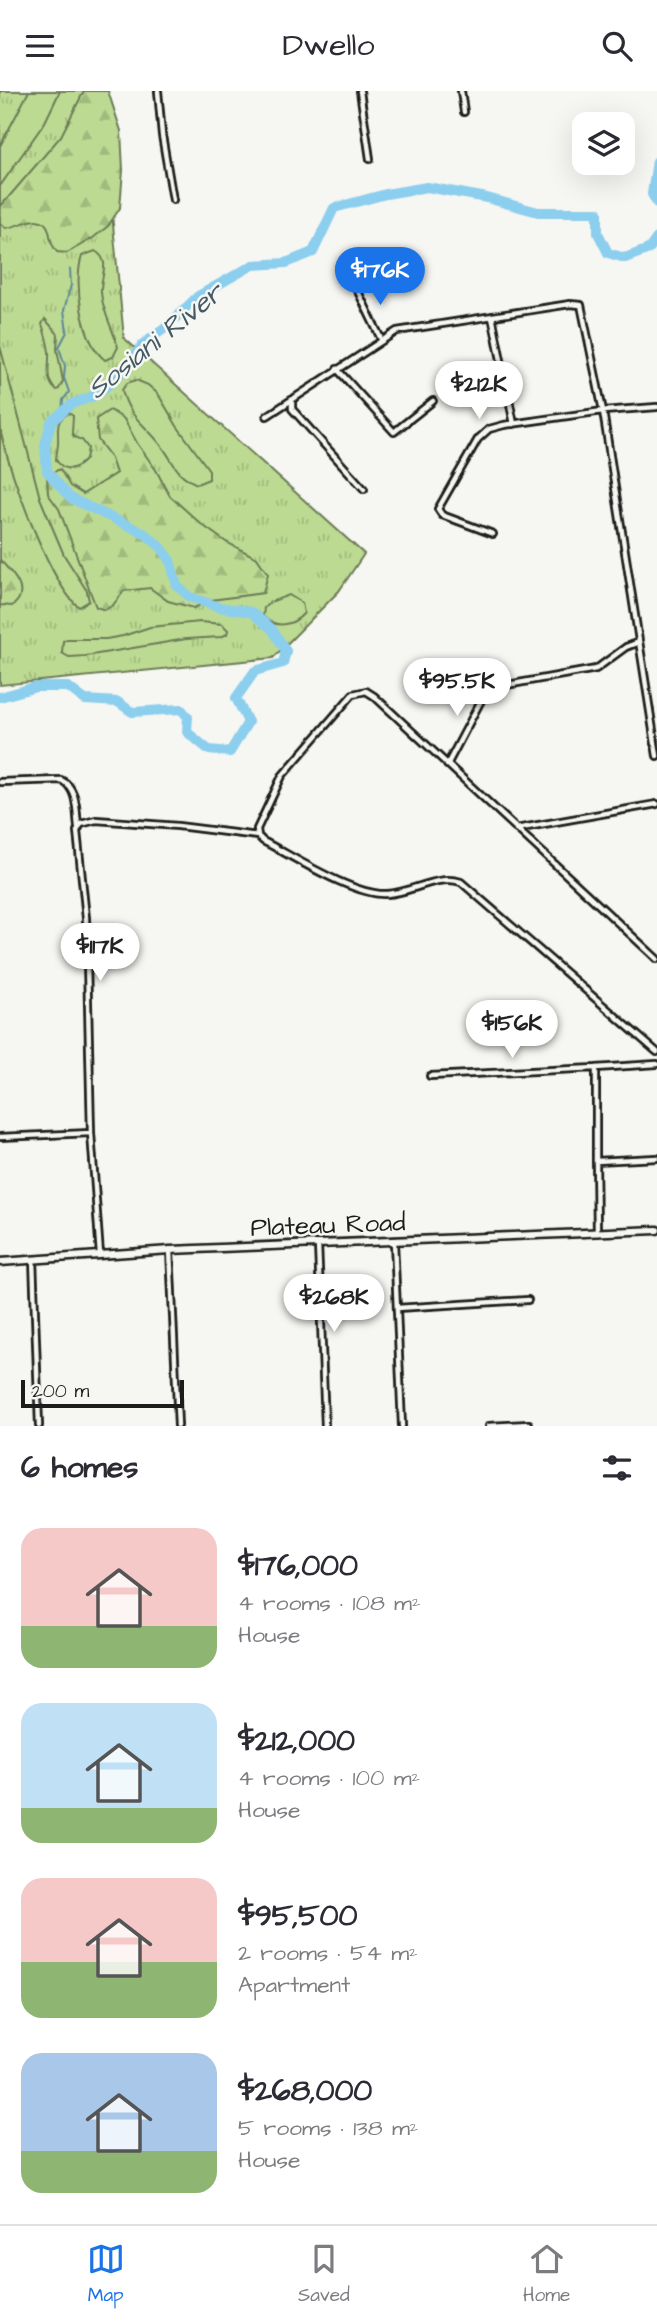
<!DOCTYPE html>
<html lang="en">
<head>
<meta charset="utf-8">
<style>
	:root { --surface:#fff; --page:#f7f7f7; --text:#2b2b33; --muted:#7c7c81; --line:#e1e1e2; --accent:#1a73e8 }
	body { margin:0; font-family:"Architects Daughter",sans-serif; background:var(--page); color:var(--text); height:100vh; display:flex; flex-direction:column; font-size:26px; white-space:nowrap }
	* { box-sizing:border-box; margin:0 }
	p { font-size:23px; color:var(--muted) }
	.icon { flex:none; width:38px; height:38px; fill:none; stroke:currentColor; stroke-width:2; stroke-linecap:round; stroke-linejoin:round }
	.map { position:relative; height:1335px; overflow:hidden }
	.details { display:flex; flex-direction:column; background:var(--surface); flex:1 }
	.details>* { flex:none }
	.tools { position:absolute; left:572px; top:21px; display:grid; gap:14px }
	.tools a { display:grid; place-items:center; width:63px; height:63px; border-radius:14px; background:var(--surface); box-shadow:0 7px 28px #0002; font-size:35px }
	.scale { position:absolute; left:21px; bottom:18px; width:163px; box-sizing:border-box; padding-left:7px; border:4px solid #1c1c1c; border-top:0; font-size:19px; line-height:24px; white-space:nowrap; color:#1c1c1c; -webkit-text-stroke:5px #f6f6f2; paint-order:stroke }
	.price { position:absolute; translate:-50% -60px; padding:0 16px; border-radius:24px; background:#fff; color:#222; font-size:23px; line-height:46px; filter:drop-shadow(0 2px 4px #0008) }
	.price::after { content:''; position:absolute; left:50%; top:42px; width:21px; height:16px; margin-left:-10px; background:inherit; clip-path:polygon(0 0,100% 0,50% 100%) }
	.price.current { background:var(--accent); color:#fff }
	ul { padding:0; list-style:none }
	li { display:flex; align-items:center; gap:21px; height:175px; padding:0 21px }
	li span { display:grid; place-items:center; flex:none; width:196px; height:140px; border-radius:21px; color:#555 }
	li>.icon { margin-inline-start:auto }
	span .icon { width:84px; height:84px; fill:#fffc; stroke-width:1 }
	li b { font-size:30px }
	h2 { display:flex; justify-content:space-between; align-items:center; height:84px; padding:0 21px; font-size:30px }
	header { display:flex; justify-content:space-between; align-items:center; height:91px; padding:0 21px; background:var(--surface); font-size:32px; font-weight:600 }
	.dock { display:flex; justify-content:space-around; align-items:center; height:98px; border-top:2px solid var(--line); background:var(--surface); font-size:19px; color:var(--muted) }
	.dock a { display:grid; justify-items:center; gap:4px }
	.dock .current { color:var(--accent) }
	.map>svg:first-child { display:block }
	.grass { fill:url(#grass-tufts); stroke:#6c7b57; stroke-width:2 }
	.forest { fill:url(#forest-firs); stroke:#6c7b57; stroke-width:2 }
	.garden { fill:#bcda92; stroke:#6c7b57; stroke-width:2 }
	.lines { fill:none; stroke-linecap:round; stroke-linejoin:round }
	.stream { stroke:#5f879a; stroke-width:2 }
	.river { stroke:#8cceee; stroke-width:10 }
	.street-casing { stroke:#1c1c1c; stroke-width:10 }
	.secondary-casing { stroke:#1c1c1c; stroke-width:11 }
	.street { stroke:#f6f6f2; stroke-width:4.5 }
	.secondary { stroke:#f6f6f2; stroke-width:6 }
	.labels { text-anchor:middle; stroke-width:5; stroke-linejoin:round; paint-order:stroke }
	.street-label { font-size:26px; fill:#1c1c1c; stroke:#f6f6f2 }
	.water-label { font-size:28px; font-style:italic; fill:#435a66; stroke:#f6f6f2 }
</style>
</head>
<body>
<header><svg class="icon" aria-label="menu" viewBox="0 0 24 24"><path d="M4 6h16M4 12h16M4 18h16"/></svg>Dwello<svg class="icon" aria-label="search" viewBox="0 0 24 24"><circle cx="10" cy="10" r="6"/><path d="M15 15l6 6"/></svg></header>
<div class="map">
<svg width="657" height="1335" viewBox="0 0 657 1335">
	<defs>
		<pattern id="grass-tufts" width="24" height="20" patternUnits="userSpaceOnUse" patternTransform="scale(1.75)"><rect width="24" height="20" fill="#bcda92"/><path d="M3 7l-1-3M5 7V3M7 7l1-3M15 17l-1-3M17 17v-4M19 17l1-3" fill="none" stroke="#a1ba7d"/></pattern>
		<pattern id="forest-firs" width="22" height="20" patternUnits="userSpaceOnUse" patternTransform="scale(1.75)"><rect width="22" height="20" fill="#bcda92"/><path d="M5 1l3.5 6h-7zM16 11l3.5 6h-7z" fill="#a1ba7d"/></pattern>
	</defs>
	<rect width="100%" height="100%" fill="#f6f6f2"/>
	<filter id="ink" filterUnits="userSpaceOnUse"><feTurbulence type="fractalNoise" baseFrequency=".0143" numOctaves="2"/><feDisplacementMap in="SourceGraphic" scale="14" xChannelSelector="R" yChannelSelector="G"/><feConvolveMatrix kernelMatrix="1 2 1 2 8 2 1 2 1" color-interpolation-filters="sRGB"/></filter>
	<g filter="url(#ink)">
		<path class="grass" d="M0 0H100L124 247 364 463 339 500 273 567 0 594Z"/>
		<path class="forest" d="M84 0H108L121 40 123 79 120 117 108 135 93 147 67 162 57 161C51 153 51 149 49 140 44 118 19 136 6 137L0 132 1 115 61 45Z
			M110 319 124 328 137 352 156 379 170 405 201 433 226 451 257 467 268 483 263 502 211 509 194 517 168 510 150 497 124 500 113 514 105 519 96 516 59 418 48 403 47 384 60 378 70 395 83 403 116 382 110 365 98 349 96 328Z
			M0 469C12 482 32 501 12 515L0 514Z"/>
		<path class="garden" d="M29 0H60L45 31 0 95V55Z
			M95 160C112 170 100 185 101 201 102 220 113 238 118 256L113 266 105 269C82 251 73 191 82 165Z
			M45 228 58 243 57 258 63 290 59 298 56 299C44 288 50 275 49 261 48 251 45 242 42 233Z
			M0 255 40 407 64 464 87 500 89 510 79 516C52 497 7 376 1 341 0 317 0 280 0 255Z
			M136 289 148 294 158 303 177 335 209 379V388L197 393C173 382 175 371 160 353 144 332 129 327 122 299L127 292Z
			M69 322 73 325 72 342 74 346 82 349 88 357 86 368C76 379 65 382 56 369 56 363 58 358 58 352 59 338 54 330 69 322Z
			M289 504 302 512 304 522C293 535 275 538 263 525L264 517 270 511Z
			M200 531 222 533 228 539 227 543 221 546 186 548 86 565 69 566 62 562 63 550 67 548H106L123 545 150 536Z"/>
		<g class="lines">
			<path class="stream" d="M62 322 63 309 69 301 64 287 65 275 59 256 67 241 64 219 71 194 70 178"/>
			<path class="river" d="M657 70 652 103 657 112
				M0 606 36 596H68L85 609 118 611 132 621 181 618 188 626 187 641 209 659 230 661 248 631 236 607 255 580 283 572 286 560 272 538 251 521 219 516 190 506 177 495 170 469 161 456 144 442 70 407 47 380 45 354 51 331 72 313 96 304 113 290 131 270 143 253 164 238 198 205 253 174 286 172 313 161 334 117 386 103 427 96 487 107 538 121H598V142L608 162 625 167 649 158 657 147"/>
			<defs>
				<path id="street" d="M158 0 162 44 173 109
					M360 0 370 68
					M461 0 464 21
					M364 179 352 188 381 248
					M492 225 514 333
					M337 278 394 341 433 310
					M292 309V318L364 398
					M267 325 397 240 570 213 581 214 603 320 657 665
					M493 443 442 424 438 418 478 348 489 338 504 334 603 320 657 316
					M447 674 485 602 490 597 596 578 626 556 639 551
					M0 691 61 689C78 697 76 720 78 736
					M516 738 657 713
					M258 745 257 738 282 685 353 603 366 600 374 605 657 868
					M430 985 596 977
					M91 1042 86 827 77 740 81 733 96 729 178 735 258 745 263 750C294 766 354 805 387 803 412 802 437 783 461 791L657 961
					M0 1046 91 1042 100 1164
					M596 1070V977L657 973
					M597 1142 596 1070 657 1067
					M394 1150 402 1335
					M318 1153 325 1335
					M170 1159 178 1335
					M33 1168 39 1335
					M397 1217 528 1209
					M489 1335 529 1333"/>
				<path id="secondary" d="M0 1171 170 1159 657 1139"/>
			</defs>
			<use href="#street" class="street-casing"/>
			<use href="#secondary" class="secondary-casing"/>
			<use href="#street" class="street"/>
			<use href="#secondary" class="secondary"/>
		</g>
	</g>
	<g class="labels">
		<g class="street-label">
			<text transform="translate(328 1133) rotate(-2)" y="9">Plateau Road</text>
		</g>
		<g class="water-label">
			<text transform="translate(154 249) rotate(-39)" y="10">Sosiani River</text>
		</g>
	</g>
</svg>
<div class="tools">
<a><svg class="icon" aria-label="layers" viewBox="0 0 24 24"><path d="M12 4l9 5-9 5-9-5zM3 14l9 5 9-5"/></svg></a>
</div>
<div class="scale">200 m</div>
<b class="price current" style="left:380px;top:216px">$176K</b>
<b class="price" style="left:479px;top:330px">$212K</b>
<b class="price" style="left:457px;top:627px">$95.5K</b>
<b class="price" style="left:100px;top:892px">$117K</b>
<b class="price" style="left:512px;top:969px">$156K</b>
<b class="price" style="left:334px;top:1243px">$268K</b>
</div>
<section class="details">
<h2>6 homes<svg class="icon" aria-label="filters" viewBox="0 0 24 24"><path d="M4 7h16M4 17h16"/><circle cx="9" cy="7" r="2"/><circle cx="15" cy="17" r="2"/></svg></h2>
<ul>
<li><span style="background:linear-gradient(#f6c9c9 70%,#8fb573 0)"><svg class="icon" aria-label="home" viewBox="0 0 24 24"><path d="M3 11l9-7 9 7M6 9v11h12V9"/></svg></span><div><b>$176,000</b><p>4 rooms · 108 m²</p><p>House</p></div></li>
<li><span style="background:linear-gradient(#bfe0f5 75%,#8fb573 0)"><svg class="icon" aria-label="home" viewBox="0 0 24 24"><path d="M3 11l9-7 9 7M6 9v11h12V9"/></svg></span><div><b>$212,000</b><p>4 rooms · 100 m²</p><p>House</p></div></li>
<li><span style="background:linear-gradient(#f6c9c9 60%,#8fb573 0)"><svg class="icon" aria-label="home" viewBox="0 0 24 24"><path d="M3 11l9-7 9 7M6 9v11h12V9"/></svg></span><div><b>$95,500</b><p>2 rooms · 54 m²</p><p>Apartment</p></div></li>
<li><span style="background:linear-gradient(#a9c7e8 70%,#8fb573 0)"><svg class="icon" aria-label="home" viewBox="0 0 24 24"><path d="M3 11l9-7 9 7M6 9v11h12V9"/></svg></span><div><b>$268,000</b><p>5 rooms · 138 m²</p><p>House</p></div></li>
</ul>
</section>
<nav class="dock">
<a class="current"><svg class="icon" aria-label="map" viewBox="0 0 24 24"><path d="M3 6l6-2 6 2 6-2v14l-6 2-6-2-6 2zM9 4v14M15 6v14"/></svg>Map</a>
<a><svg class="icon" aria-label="saved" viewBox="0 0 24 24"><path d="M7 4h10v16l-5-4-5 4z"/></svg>Saved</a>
<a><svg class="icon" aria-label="home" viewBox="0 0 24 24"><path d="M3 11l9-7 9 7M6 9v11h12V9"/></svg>Home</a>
</nav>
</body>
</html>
